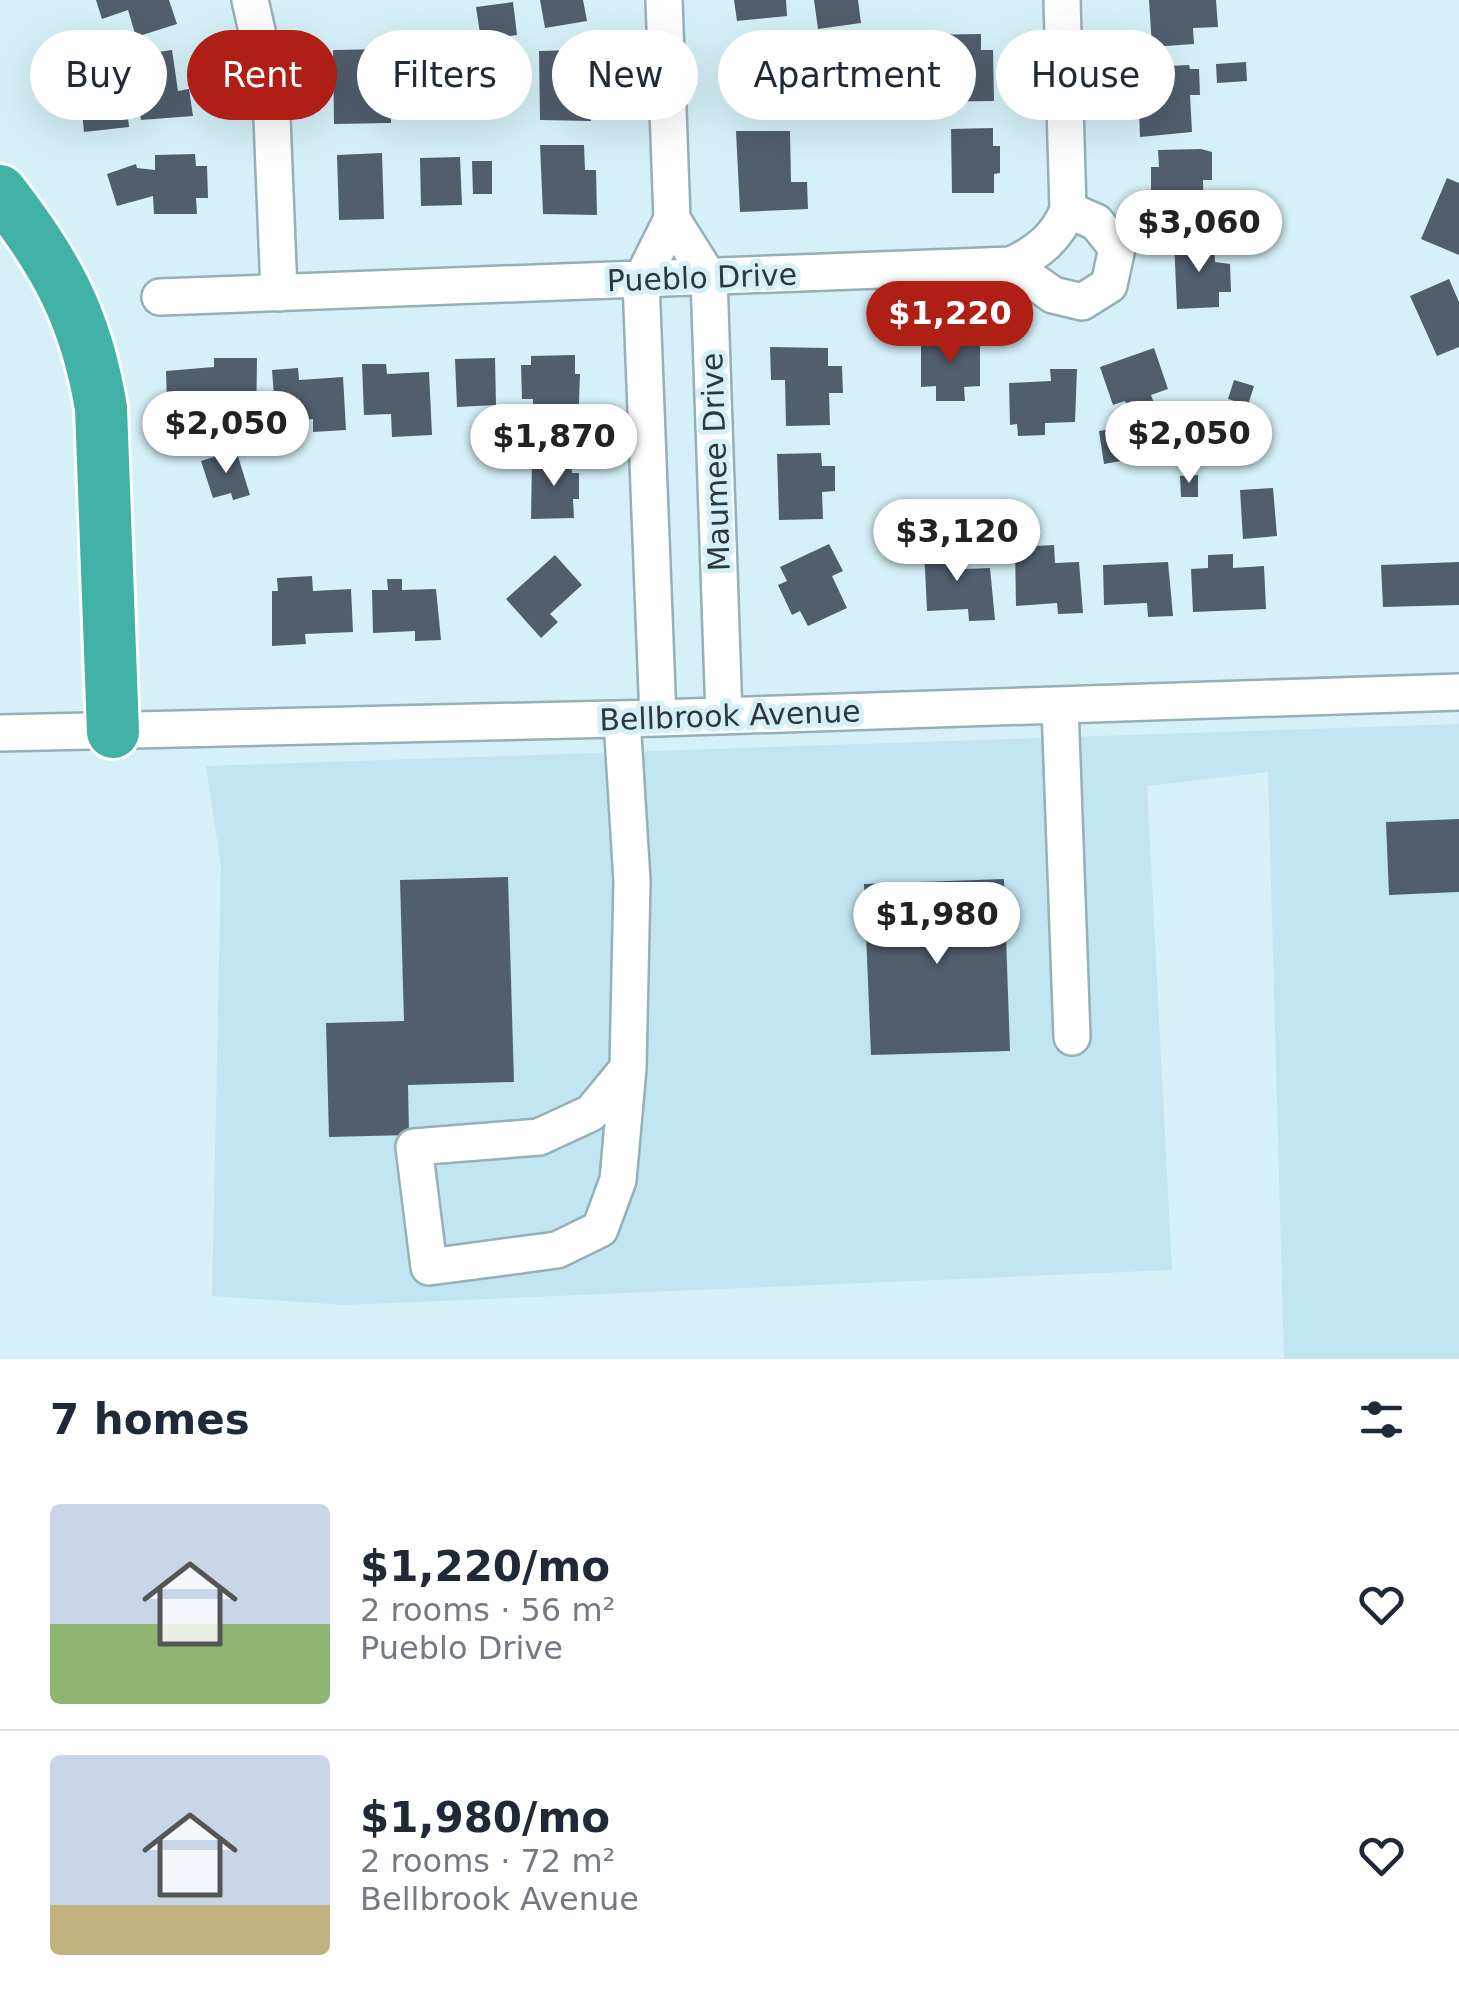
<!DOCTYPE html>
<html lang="en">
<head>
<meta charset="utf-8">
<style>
	:root { --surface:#fff; --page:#f2f2f3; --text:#1f2937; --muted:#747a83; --line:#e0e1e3; --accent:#af1f16 }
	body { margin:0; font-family:"DejaVu Sans",sans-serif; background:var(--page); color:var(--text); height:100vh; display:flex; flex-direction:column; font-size:38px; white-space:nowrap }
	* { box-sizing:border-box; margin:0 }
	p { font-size:32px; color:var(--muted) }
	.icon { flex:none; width:55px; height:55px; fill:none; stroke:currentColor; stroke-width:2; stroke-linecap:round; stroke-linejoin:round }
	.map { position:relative; height:1359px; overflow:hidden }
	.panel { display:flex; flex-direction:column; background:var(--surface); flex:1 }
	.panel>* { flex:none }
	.guide { position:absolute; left:30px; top:30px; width:1400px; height:90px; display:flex; gap:20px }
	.price { position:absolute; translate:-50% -85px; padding:0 22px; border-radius:35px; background:#fff; color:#222; font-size:32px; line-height:65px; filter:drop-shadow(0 2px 5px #0008) }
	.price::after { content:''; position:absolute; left:50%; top:60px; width:30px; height:22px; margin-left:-15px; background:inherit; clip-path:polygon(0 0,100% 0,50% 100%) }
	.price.selected { background:var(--accent); color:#fff }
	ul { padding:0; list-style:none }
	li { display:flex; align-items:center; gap:30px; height:250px; padding:0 50px }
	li+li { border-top:2px solid var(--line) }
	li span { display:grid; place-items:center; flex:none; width:280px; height:200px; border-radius:10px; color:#555 }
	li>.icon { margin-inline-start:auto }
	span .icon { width:120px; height:120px; fill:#fffc; stroke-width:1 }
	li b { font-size:42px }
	h2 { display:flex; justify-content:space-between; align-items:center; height:120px; padding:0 50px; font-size:42px }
	.pill { padding:0 35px; border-radius:45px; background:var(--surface); box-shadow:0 10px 40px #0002; font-size:35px; line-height:90px }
	.pill.selected { background:var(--accent); color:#fff }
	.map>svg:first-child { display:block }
	.built { fill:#c2e6f1 }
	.building { fill:#515e6e }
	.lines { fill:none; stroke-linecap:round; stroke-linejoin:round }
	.minor-casing { stroke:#96b0b7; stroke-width:40 }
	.highway-casing { stroke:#fff; stroke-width:58 }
	.minor { stroke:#fff; stroke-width:35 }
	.highway { stroke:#41b2a5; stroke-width:52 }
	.labels { text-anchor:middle; stroke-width:10; stroke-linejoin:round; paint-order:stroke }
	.street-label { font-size:30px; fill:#2e383c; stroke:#d5f0f8 }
</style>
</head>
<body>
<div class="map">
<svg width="1459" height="1359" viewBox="0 0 1459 1359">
	<rect width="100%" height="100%" fill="#d5f0f8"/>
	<path class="built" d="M1459 724V1359H1284L1268 772 1147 786 1172 1270 344 1305 212 1296 221 867 206 766Z"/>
	<path class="building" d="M96 0H169L177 24 136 37 128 10 102 19Z
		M540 0H583L587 21 545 28Z
		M734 0H786L787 16 737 21Z
		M814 0H858L861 23 818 29Z
		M1149 0H1216L1218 27 1193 28 1194 44 1152 47Z
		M513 2 517 35 481 40 476 7Z
		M981 34V50H993L994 101 922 102 921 97H916V82H921L920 35Z
		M578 47H590V73H580L581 95H591V121L540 120 539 51 577 50Z
		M390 49 391 123 334 124 333 50Z
		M172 50 178 91 189 89 193 116 141 120 132 56Z
		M737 50H779V67H795V95L777 96 778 108 738 109Z
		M1246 62 1247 81 1217 83 1216 64Z
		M1189 65 1190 69H1199L1200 95H1190L1192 132 1140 137 1138 84H1149L1148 67Z
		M871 80 896 81V112H871Z
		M125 89 129 127 84 132 80 93Z
		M993 128V146H1000V173L994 174V193H952L951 129Z
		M736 131H790L791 182H807L808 209 740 212Z
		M540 145H584L585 170H596L597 215 543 214Z
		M1201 149 1212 152V180H1203L1204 221 1160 222V193H1151V167H1159L1158 150Z
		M382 153 384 219 339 220 337 155Z
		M195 154 196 166H207L208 198H196L197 214H154L153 196 117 206 107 174 136 164 137 168 155 170V155Z
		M460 157 462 205 421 206 420 158Z
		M472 161H492V194H473Z
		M1447 178 1459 183V255L1421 239Z
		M1214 239 1215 262 1230 264 1231 292H1219V307L1177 309 1174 240Z
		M1449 279 1459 302V347L1437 356 1410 296Z
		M934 333H963V343H980V386L964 387 965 401H936V386L921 387V345H934Z
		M770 347 828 348V366H842L843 393H829L830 425 786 426 785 380H771Z
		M1154 348 1168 389 1151 395 1155 406 1130 415 1125 401 1113 405 1100 367Z
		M575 355V374H580L578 428 533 429V399H522L521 365H531V356Z
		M214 358H257L256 430 224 431V411H186L185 402H167L166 371 214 367Z
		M495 358 496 405 457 407 455 359Z
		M362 364H386L387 374 429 372 432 435 392 437 391 414 364 415Z
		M298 368 299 380 343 377 346 430 313 432V419L299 420V424L276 421 272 370Z
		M1050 369H1077L1075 422 1045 423V435L1018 436 1017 424 1010 425 1009 383 1051 381Z
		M1234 380 1254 386 1248 405 1228 399Z
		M1132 425 1138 458 1104 464 1099 431Z
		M236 450 250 495 233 500 231 493 213 498 201 461Z
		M821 453 822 466H835V491L822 492 823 519 779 520 777 454Z
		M571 459 572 473H579V499H573L574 518 531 519 532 460Z
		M1198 475V497H1181L1180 476Z
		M1273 488 1277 536 1243 539 1240 490Z
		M829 544 843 571 832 576 847 608 808 626 800 611 792 615 778 585 787 581 780 567Z
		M1054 545 1055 563 1079 562 1083 613 1058 614 1057 603 1016 606 1015 547Z
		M963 546V569L990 568 995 620 969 621 968 609 927 611 924 548Z
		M1233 554V568L1264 566 1266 609 1193 612 1191 569 1208 568V555Z
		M555 555 582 585 550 614 558 622 541 638 506 599Z
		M1168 562 1173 616 1148 617 1147 603 1104 605 1103 565Z
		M1459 562V605L1383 607 1381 565Z
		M312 576 313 591 351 589 353 632 305 634 306 644 272 646V591H278L277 578Z
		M387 579H402V590L436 589 441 640 415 641V631L373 633 372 590H388Z
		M1459 819V892L1389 895 1386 822Z
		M508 877 514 1082 408 1085 409 1135 329 1137 326 1023 404 1021 400 880Z
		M1004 879 1010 1051 871 1055 864 884Z"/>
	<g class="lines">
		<defs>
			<path id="minor" d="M250 0 271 93 279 293
				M672 219 709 278 724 716
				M1011 265 1053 295 1082 302 1109 285 1117 248 1096 222 1068 210
				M160 297 1011 265C1038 253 1057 237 1068 210L1062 0
				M1060 706 1072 1037
				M658 718 641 281 672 219 664 0
				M622 719 632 881 628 1068 618 1180 600 1229 557 1250 429 1267 414 1147 539 1137 591 1113 628 1068
				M0 733 658 718 1459 692"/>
			<path id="highway" d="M0 191C56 263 86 317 101 408L113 732"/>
		</defs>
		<use href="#minor" class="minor-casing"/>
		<use href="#highway" class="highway-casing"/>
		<use href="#minor" class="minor"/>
		<use href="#highway" class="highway"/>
	</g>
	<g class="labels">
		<g class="street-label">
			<text transform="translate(702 278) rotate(-2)" y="10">Pueblo Drive</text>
			<text transform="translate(716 462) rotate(-92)" y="10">Maumee Drive</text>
			<text transform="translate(730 716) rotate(-2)" y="10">Bellbrook Avenue</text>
		</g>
	</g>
</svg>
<b class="price" style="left:1199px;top:275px">$3,060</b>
<b class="price selected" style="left:950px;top:366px">$1,220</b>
<b class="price" style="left:226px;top:476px">$2,050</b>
<b class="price" style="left:1189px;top:486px">$2,050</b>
<b class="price" style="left:554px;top:489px">$1,870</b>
<b class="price" style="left:957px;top:584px">$3,120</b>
<b class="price" style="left:937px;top:967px">$1,980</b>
<div class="guide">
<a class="pill">Buy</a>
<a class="pill selected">Rent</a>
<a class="pill">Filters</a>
<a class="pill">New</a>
<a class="pill">Apartment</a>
<a class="pill">House</a>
</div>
</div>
<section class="panel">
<h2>7 homes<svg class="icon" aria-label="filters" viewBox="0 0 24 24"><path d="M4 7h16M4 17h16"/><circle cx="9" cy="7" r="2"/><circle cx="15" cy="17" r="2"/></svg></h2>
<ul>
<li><span style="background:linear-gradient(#c9d6e8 60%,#8fb573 0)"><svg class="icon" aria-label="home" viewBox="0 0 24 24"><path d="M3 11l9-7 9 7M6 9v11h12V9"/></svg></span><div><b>$1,220/mo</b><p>2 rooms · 56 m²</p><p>Pueblo Drive</p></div><svg class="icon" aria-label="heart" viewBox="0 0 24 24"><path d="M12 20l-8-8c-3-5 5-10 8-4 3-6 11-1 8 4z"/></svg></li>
<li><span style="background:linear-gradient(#c9d6e8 75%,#c2b280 0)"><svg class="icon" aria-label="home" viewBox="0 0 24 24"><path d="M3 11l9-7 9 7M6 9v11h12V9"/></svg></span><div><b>$1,980/mo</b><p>2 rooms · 72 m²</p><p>Bellbrook Avenue</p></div><svg class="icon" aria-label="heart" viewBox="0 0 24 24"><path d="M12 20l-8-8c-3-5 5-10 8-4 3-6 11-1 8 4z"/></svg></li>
</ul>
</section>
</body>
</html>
